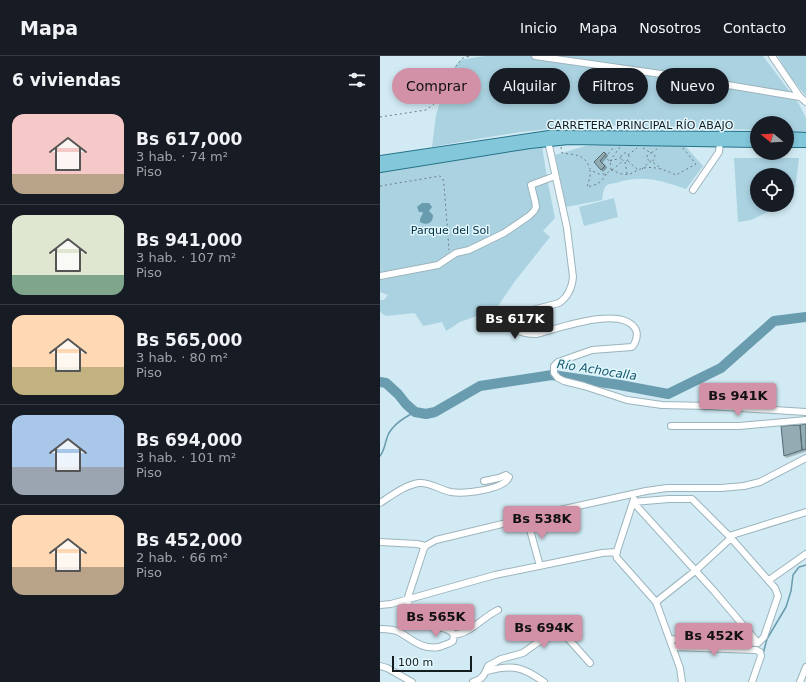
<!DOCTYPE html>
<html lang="es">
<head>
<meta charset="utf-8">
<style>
	:root { --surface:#171b24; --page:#20242c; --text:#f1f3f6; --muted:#9ea1a6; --line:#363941; --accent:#d291a6 }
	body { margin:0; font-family:"DejaVu Sans",sans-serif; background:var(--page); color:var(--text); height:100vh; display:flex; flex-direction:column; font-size:15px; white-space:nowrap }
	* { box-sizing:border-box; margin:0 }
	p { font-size:13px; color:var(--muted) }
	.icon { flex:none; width:22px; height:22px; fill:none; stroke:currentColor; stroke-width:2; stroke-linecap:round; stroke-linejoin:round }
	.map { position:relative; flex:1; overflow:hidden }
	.sheet { display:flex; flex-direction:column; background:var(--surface); width:380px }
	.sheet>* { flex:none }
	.hud { position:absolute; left:12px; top:12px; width:354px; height:36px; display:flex; gap:8px }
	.needle { width:26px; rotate:288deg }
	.fabs { position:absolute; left:370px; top:60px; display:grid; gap:8px }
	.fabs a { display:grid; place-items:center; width:44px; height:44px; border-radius:50%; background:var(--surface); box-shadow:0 2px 6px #0003; font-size:20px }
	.scale { position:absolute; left:12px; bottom:10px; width:80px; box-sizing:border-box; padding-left:4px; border:2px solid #131c1f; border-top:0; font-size:11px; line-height:14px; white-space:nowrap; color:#131c1f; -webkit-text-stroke:3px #e3f7fe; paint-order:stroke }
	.price { position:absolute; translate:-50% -34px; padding:0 9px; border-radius:4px; background:var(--accent); color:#111; font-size:13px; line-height:26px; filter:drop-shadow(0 1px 2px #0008) }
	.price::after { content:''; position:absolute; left:50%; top:24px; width:12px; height:9px; margin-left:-6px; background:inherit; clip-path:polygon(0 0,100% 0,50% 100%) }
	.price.current { background:#222; color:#fff }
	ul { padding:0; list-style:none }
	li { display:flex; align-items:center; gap:12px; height:100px; padding:0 12px }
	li+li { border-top:1px solid var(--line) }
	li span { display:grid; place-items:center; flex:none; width:112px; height:80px; border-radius:12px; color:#555 }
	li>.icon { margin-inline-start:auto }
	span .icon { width:48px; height:48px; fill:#fffc; stroke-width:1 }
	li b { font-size:17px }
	h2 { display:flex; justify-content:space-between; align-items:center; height:48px; padding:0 12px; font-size:17px }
	.pill { padding:0 14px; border-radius:18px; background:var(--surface); box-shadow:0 2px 6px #0003; font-size:14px; line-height:36px }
	.pill.current { background:var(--accent); color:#111 }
	header { display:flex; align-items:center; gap:24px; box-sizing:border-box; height:56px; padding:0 20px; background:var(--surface); border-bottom:1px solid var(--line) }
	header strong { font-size:19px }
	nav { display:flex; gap:22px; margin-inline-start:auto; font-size:14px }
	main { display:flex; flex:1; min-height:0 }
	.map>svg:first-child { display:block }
	.green { fill:#aad2e0 }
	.water { fill:#699cae }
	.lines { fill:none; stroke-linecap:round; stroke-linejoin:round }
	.stream { stroke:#699cae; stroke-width:1.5 }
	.river { stroke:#699cae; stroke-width:10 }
	.building { fill:#93abb3; stroke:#536970; filter:url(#shadow) }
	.minor-casing { stroke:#9cb4bd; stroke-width:8 }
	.major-casing { stroke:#267389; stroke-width:10 }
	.path { stroke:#6d7d83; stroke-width:1; stroke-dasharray:2 3; stroke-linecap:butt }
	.minor { stroke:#fff; stroke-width:6 }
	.major { stroke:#83c7da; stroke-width:8 }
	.labels { text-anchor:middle; stroke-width:3; stroke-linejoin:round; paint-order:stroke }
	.street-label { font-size:11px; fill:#131c1f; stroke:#e3f7fe }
	.park-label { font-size:11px; fill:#00313f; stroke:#e3f7fe }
	.water-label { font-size:12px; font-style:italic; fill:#155a6e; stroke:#e3f7fe }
</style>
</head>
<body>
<header>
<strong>Mapa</strong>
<nav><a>Inicio</a><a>Mapa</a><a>Nosotros</a><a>Contacto</a></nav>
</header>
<main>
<section class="sheet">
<h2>6 viviendas<svg class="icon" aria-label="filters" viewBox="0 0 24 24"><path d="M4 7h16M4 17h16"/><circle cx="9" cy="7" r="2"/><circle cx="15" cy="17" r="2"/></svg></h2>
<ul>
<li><span style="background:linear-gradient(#f6c9c9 75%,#b9a48a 0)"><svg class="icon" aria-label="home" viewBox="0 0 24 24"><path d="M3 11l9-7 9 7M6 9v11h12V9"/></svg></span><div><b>Bs 617,000</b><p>3 hab. · 74 m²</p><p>Piso</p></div></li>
<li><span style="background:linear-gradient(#dfe7d0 75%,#7fa58c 0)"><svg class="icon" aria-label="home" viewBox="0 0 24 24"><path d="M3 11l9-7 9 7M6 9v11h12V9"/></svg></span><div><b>Bs 941,000</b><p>3 hab. · 107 m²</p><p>Piso</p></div></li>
<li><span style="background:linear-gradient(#ffd9b3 65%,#c2b280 0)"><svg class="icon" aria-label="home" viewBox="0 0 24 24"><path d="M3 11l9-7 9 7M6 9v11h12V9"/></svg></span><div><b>Bs 565,000</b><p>3 hab. · 80 m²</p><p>Piso</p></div></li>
<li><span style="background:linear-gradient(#a9c7e8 65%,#9aa5b1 0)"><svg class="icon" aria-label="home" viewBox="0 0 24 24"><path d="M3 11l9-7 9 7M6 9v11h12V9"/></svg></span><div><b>Bs 694,000</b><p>3 hab. · 101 m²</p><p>Piso</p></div></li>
<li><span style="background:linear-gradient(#ffd9b3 65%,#b9a48a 0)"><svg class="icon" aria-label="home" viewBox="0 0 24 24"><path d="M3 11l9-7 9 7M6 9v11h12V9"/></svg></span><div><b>Bs 452,000</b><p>2 hab. · 66 m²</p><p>Piso</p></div></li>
</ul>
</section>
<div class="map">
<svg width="426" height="626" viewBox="0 0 426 626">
	<defs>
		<filter id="shadow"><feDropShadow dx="2" dy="1.5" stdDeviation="0" flood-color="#0004"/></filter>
	</defs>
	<rect width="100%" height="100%" fill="#d1eaf3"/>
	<path class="green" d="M105 0H383L419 48 426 62V76H407V67H377V74C312 72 246 67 182 72 138 75 95 83 52 91L56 59 69 18 80 4Z
		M398 0H426V40L408 18Z
		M238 88H281L305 90 323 110 306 133C282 125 262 118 236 127 234 127 229 128 227 129 223 132 223 139 222 144L186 151 175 99 205 90Z
		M162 90 167 122 175 162 163 175 170 181 135 225 116 253 80 266 66 275 62 266 43 270 35 257 6 260 0 256V244H4L8 239 0 236V116L85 101Z
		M354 102H419L414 141 407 146V119H377V149H402L371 164 358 166Z
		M234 142 238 161 204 170 199 151Z"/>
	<path class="water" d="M42 147H49L52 151 49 155 53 159C53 167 47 170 40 166V163L43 157 42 156H39L37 151Z"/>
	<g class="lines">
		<path class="stream" d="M0 400C5 394 5 386 8 379 13 368 25 361 35 356
			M383 598 387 583 406 551 411 535 413 519 419 511 426 509"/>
		<path class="river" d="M0 326 6 327 18 338 26 348 35 356 46 358 55 356 100 330 172 319 240 329 288 338 341 312 394 265 426 261"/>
	</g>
	<path class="building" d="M224 96 226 98 220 105 225 110 221 114 214 106Z
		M426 368V393L422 394 420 369Z
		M420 369 422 394 404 400 401 370Z"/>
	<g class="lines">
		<defs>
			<path id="minor" d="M155 0 288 19 420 41
				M392 0 420 41 426 46
				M168 85 187 172 193 221C192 232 188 241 179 247L134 259C121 274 146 278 156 278 177 273 243 248 256 274 258 279 256 287 252 291L212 294 178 306 174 310V317L178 322 184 325 204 330 247 344 282 349 330 350 426 356
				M313 134 339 96 340 86
				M0 220 58 209 76 197 89 194 124 177 149 160 154 155 156 151 155 145 151 129 175 120
				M291 370H359L426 364
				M254 443 236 498 237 502 276 546 300 612 302 626
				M253 446 289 443H312L351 482 395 532 398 540 384 581 378 587 290 583
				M253 446 334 535 378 587
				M0 447C11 440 25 429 39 427 50 426 60 434 71 436 84 438 124 434 129 421L126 419 119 422 104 425
				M147 463 160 510
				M349 480 426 456
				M0 486 37 488 45 490
				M389 524 426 498
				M276 546 315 515 351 482
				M0 549 11 548 115 519 222 497 237 496
				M0 573C6 573 13 573 19 576 32 583 41 594 59 591 64 589 69 588 73 585L74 579C68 568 49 574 39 566 32 561 30 552 27 544L44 492 47 489 56 484 180 454 266 435 287 432H341L364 430 380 426 426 402
				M74 579C91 577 103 561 118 554
				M293 591 376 594 380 596 381 600 372 626
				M0 610 7 612 32 626
				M107 615C133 608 143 611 164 626
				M93 626C102 624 105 618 108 610L121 603 143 597 157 587 178 576 185 579 210 607
				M420 626 426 611"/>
			<path id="major" d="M407 80 426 81
				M407 87H426
				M0 104 169 79 377 80
				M0 112 150 88 189 84 377 87"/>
		</defs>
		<use href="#minor" class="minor-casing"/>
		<use href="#major" class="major-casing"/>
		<path class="path" d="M87 1 91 0
			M0 61 46 54 54 48 70 17 83 2 87 0
			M181 91 182 97C196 99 205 98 210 113
			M263 92 271 97 277 93
			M241 101a4 4 0 1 1 8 0a4 4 0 1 1-8 0Z
			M267 101a4 4 0 1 1 8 0a4 4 0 1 1-8 0Z
			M248 99 257 92
			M230 105 240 91
			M230 105 241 102
			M248 105 258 114
			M245 106 247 118
			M262 113 271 105 282 113
			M231 114C235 115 239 118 243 118 249 120 254 116 258 114 271 108 285 114 296 119L316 108 303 92
			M232 114 243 105
			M226 118C222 127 216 129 207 131L210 121V114L219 118H226L231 114 230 105 225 102 233 92
			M0 130 60 120 63 123 64 129 69 194"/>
		<use href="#minor" class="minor"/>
		<use href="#major" class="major"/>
	</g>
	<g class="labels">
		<g class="street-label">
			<text x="260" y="73">CARRETERA PRINCIPAL RÍO ABAJO</text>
		</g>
		<g class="park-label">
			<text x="70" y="178">Parque del Sol</text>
		</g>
		<g class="water-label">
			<text transform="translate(217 314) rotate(9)" y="4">Río Achocalla</text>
		</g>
	</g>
</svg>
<div class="fabs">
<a><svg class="needle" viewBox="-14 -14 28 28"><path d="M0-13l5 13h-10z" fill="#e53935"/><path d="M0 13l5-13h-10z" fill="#9ea1a6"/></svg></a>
<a><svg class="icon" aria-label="locate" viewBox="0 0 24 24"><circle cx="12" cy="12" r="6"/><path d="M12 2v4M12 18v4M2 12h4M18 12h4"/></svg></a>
</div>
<div class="scale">100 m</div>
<b class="price current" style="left:135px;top:284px">Bs 617K</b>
<b class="price" style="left:358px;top:361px">Bs 941K</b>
<b class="price" style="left:162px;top:484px">Bs 538K</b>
<b class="price" style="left:56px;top:582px">Bs 565K</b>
<b class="price" style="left:164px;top:593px">Bs 694K</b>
<b class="price" style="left:334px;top:601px">Bs 452K</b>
<div class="hud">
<a class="pill current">Comprar</a>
<a class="pill">Alquilar</a>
<a class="pill">Filtros</a>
<a class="pill">Nuevo</a>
</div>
</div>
</main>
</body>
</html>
